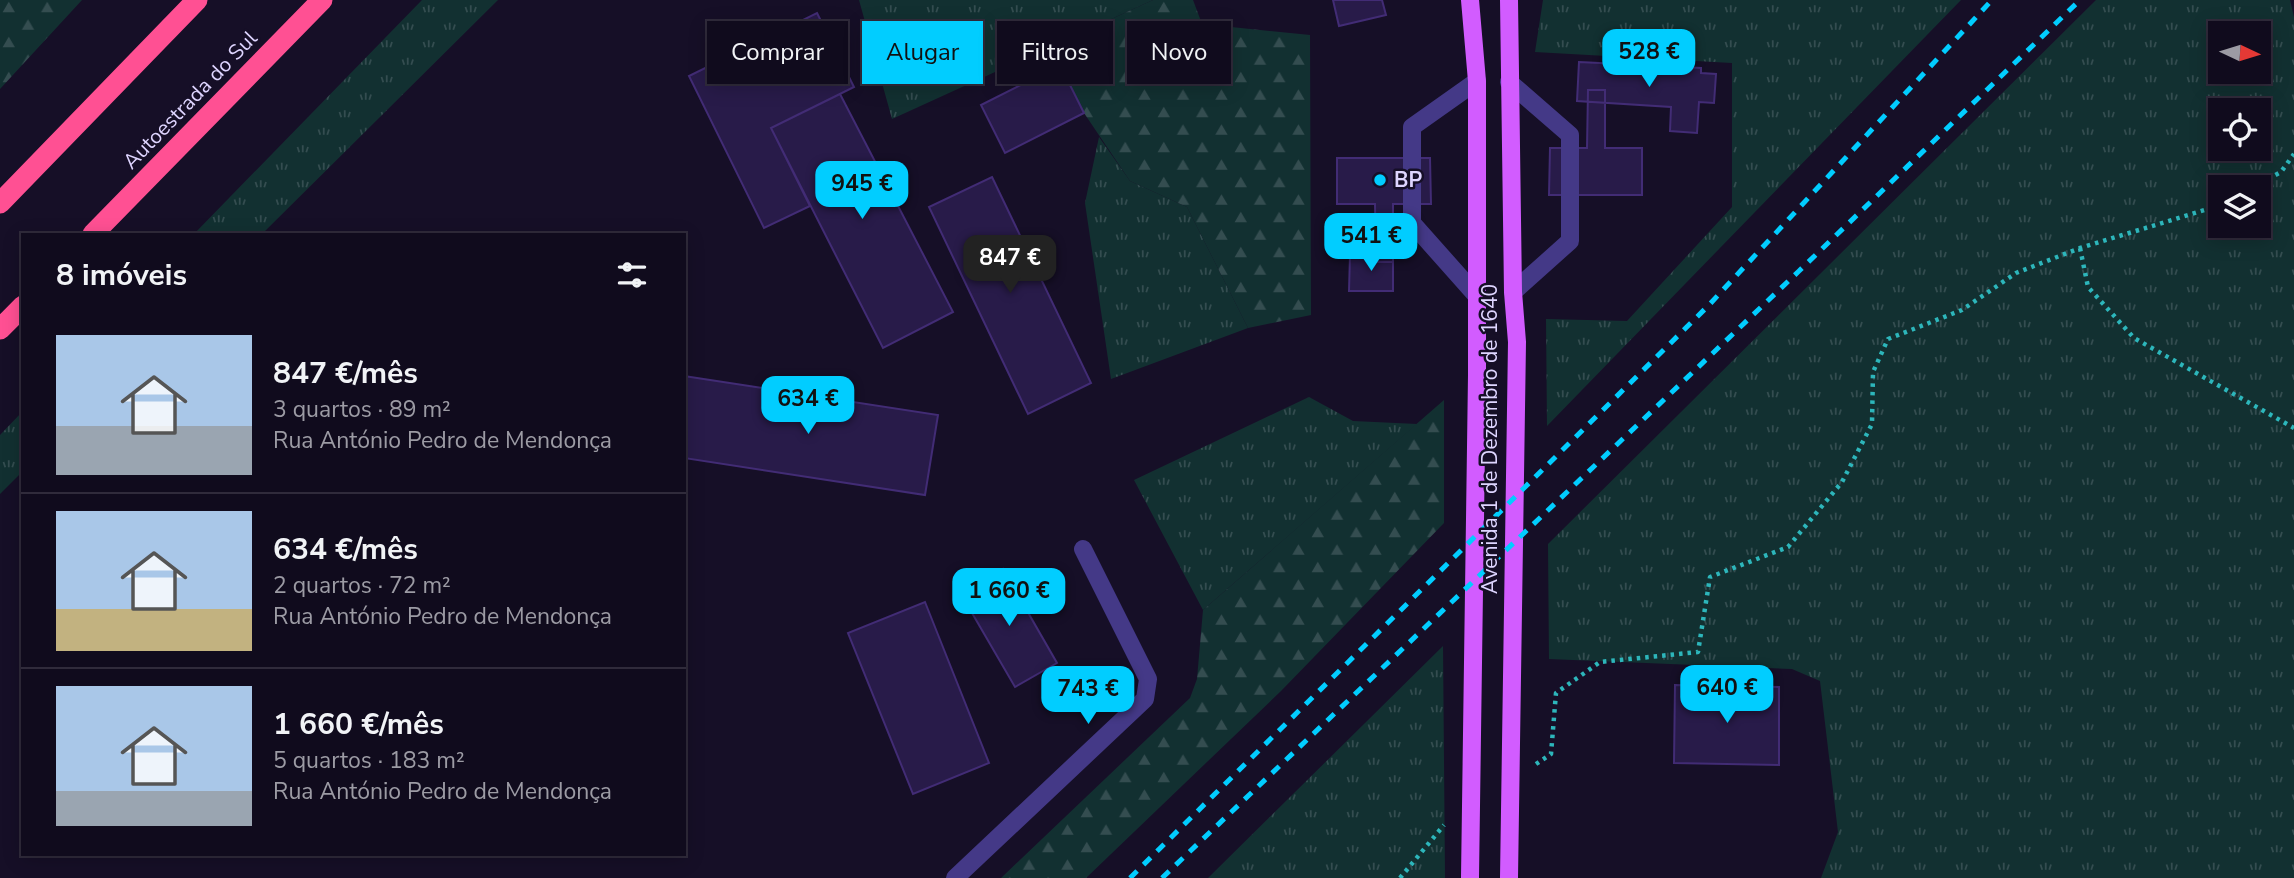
<!DOCTYPE html>
<html lang="pt">
<head>
<meta charset="utf-8">
<style>
	:root { --surface:#100b1d; --page:#1e192a; --text:#f1f3f6; --muted:#9c9ba4; --line:#302b3b; --accent:#01cdff }
	body { margin:0; font-family:"Nunito Sans",sans-serif; background:var(--page); color:var(--text); height:100vh; display:flex; flex-direction:column; font-size:26px; white-space:nowrap }
	* { box-sizing:border-box; margin:0 }
	p { font-size:23px; color:var(--muted) }
	.icon { flex:none; width:38px; height:38px; fill:none; stroke:currentColor; stroke-width:2; stroke-linecap:round; stroke-linejoin:round }
	.map { position:relative; flex:1; overflow:hidden }
	.drawer { position:absolute; left:21px; top:233px; width:665px; height:623px; display:flex; flex-direction:column; background:var(--surface); border-radius:0px; box-shadow:0 4px 18px #0003,0 0 0 2px var(--line) }
	.drawer>* { flex:none }
	.hud { position:absolute; left:707px; top:21px; width:665px; height:63px; display:flex; gap:14px }
	.needle { width:46px; rotate:94deg }
	.tools { position:absolute; left:2208px; top:21px; display:grid; gap:14px }
	.tools a { display:grid; place-items:center; width:63px; height:63px; border-radius:0px; background:var(--surface); box-shadow:0 4px 18px #0003,0 0 0 2px var(--line); font-size:35px }
	.price { position:absolute; translate:-50% -60px; padding:0 16px; border-radius:14px; background:var(--accent); color:#111; font-size:23px; line-height:46px; filter:drop-shadow(0 2px 4px #0008) }
	.price::after { content:''; position:absolute; left:50%; top:42px; width:21px; height:16px; margin-left:-10px; background:inherit; clip-path:polygon(0 0,100% 0,50% 100%) }
	.price.active { background:#222; color:#fff }
	ul { padding:0; list-style:none }
	li { display:flex; align-items:center; gap:21px; height:175px; padding:0 35px }
	li+li { border-top:2px solid var(--line) }
	li span { display:grid; place-items:center; flex:none; width:196px; height:140px; border-radius:0px; color:#555 }
	li>.icon { margin-inline-start:auto }
	span .icon { width:84px; height:84px; fill:#fffc; stroke-width:1 }
	li b { font-size:30px }
	h2 { display:flex; justify-content:space-between; align-items:center; height:84px; padding:0 35px; font-size:30px }
	.tag { padding:0 24px; border-radius:0px; background:var(--surface); box-shadow:0 4px 18px #0003,0 0 0 2px var(--line); font-size:24px; line-height:63px }
	.tag.active { background:var(--accent); color:#111 }
	.map>svg:first-child { display:block }
	.grass { fill:url(#grass-tufts); fill-rule:evenodd }
	.forest { fill:url(#forest-firs) }
	.building { fill:#281b49; stroke:#422c75; stroke-width:2 }
	.lines { fill:none; stroke-linecap:round; stroke-linejoin:round }
	.path { stroke:#2db6bb; stroke-width:4.5; stroke-dasharray:3.5 5; stroke-linecap:butt }
	.service { stroke:#443987; stroke-width:18 }
	.minor { stroke:#443987; stroke-width:18 }
	.primary { stroke:#d25cff; stroke-width:18 }
	.motorway { stroke:#ff5093; stroke-width:21 }
	.rail { stroke:#01cdff; stroke-width:5; stroke-dasharray:10 9; stroke-linecap:butt }
	.poi-dot { fill:#01cdff; stroke:#160f27; stroke-width:2.5 }
	.labels { text-anchor:middle; stroke-width:5; stroke-linejoin:round; paint-order:stroke }
	.street-label { font-size:21px; fill:#ded5ff; stroke:#160f27 }
	.poi-label { font-size:21px; font-weight:bold; fill:#ded5ff; stroke:#160f27; text-anchor:start }
</style>
</head>
<body>
<div class="map">
<svg width="2294" height="878" viewBox="0 0 2294 878">
	<defs>
		<pattern id="grass-tufts" width="24" height="20" patternUnits="userSpaceOnUse" patternTransform="scale(1.75)"><rect width="24" height="20" fill="#123031"/><path d="M3 7l-1-3M5 7V3M7 7l1-3M15 17l-1-3M17 17v-4M19 17l1-3" fill="none" stroke="#344d50"/></pattern>
		<pattern id="forest-firs" width="22" height="20" patternUnits="userSpaceOnUse" patternTransform="scale(1.75)"><rect width="22" height="20" fill="#123031"/><path d="M5 1l3.5 6h-7zM16 11l3.5 6h-7z" fill="#344d50"/></pattern>
	</defs>
	<rect width="100%" height="100%" fill="#160f27"/>
	<path class="grass" d="M422 0H498L262 234H194Z
		M859 0H1153L892 119Z
		M1543 0H1961L1547 426 1546 319 1627 321 1732 207V63L1535 52Z
		M2096 0H2290L2294 17V878H1821L1838 832 1820 681 1792 669 1549 659 1548 544ZM2221 33H2259V72H2221ZM2221 110H2259V149H2221ZM2221 187H2259V226H2221Z
		M1099 137 1130 181 1187 207 1248 328 1111 379 1085 203Z
		M1309 397 1353 421 1417 424 1203 610 1134 480Z
		M23 411V471L0 494V435Z
		M1443 646 1445 878H1208Z"/>
	<path class="forest" d="M0 0H82L0 89Z
		M1153 0H1193L1202 24 1310 35 1311 315 1248 328 1187 207 1130 181 1084 113 1039 52Z
		M1444 400V523L1281 691 1086 878H1001L1190 698 1197 679 1203 610Z"/>
	<path class="building" d="M1333 0H1382L1386 15 1339 26Z
		M817 13 854 87 771 128 810 206 764 228 689 76Z
		M1579 62 1701 68V73L1716 74 1714 103 1699 102 1697 133 1670 131 1671 107 1577 101Z
		M1060 65 1084 113 1005 153 981 105Z
		M1588 90H1605V148H1642V195H1549L1550 148H1587Z
		M840 94 953 312 883 348 771 128Z
		M1337 158H1430L1431 204H1393V262H1376L1375 204H1337Z
		M992 177 1091 383 1028 414 929 207Z
		M1350 255 1393 256V291H1349Z
		M684 376 938 415 925 495 684 458Z
		M1003 569 1057 663 1015 687 961 594Z
		M925 602 989 763 913 794 848 633Z
		M1675 685 1779 687V765L1674 763Z"/>
	<g class="lines">
		<path class="path" d="M2253 187 2281 172 2294 154
			M2080 248 2088 287 2134 338 2294 428
			M1536 764 1551 754 1556 693 1600 662 1698 652 1710 577 1788 547 1842 482 1872 424 1873 372 1888 339 1962 310 2016 273 2080 248 2221 205
			M1400 878 1444 825"/>
		<path class="service" d="M1509 82 1570 135V241L1513 292
			M1476 295 1412 223V127L1477 81"/>
		<path class="minor" d="M955 878 1145 699 1148 679 1083 549"/>
		<path class="primary" d="M1470 0 1477 81V375L1470 878
			M1509 0 1513 292 1517 342 1509 878"/>
		<path class="motorway" d="M0 203 197 0
			M93 234 322 0
			M0 329 23 306"/>
		<path class="rail" d="M1130 878 1709 305 1992 0
			M1162 878 1799 271 2080 0"/>
	</g>
	<circle class="poi-dot" cx="1380" cy="180" r="7"/>
	<g class="labels">
		<g class="street-label">
			<text transform="translate(190 100) rotate(-46)" y="7">Autoestrada do Sul</text>
			<text transform="translate(1490 439) rotate(-90)" y="7">Avenida 1 de Dezembro de 1640</text>
		</g>
		<g class="poi-label">
			<text x="1394" y="187">BP</text>
		</g>
	</g>
</svg>
<div class="tools">
<a><svg class="needle" viewBox="-14 -14 28 28"><path d="M0-13l5 13h-10z" fill="#e53935"/><path d="M0 13l5-13h-10z" fill="#9c9ba4"/></svg></a>
<a><svg class="icon" aria-label="locate" viewBox="0 0 24 24"><circle cx="12" cy="12" r="6"/><path d="M12 2v4M12 18v4M2 12h4M18 12h4"/></svg></a>
<a><svg class="icon" aria-label="layers" viewBox="0 0 24 24"><path d="M12 4l9 5-9 5-9-5zM3 14l9 5 9-5"/></svg></a>
</div>
<b class="price" style="left:1649px;top:89px">528 €</b>
<b class="price" style="left:862px;top:221px">945 €</b>
<b class="price" style="left:1371px;top:273px">541 €</b>
<b class="price active" style="left:1010px;top:295px">847 €</b>
<b class="price" style="left:808px;top:436px">634 €</b>
<b class="price" style="left:1009px;top:628px">1 660 €</b>
<b class="price" style="left:1727px;top:725px">640 €</b>
<b class="price" style="left:1088px;top:726px">743 €</b>
<div class="hud">
<a class="tag">Comprar</a>
<a class="tag active">Alugar</a>
<a class="tag">Filtros</a>
<a class="tag">Novo</a>
</div>
<section class="drawer">
<h2>8 imóveis<svg class="icon" aria-label="filters" viewBox="0 0 24 24"><path d="M4 7h16M4 17h16"/><circle cx="9" cy="7" r="2"/><circle cx="15" cy="17" r="2"/></svg></h2>
<ul>
<li><span style="background:linear-gradient(#a9c7e8 65%,#9aa5b1 0)"><svg class="icon" aria-label="home" viewBox="0 0 24 24"><path d="M3 11l9-7 9 7M6 9v11h12V9"/></svg></span><div><b>847 €/mês</b><p>3 quartos · 89 m²</p><p>Rua António Pedro de Mendonça</p></div></li>
<li><span style="background:linear-gradient(#a9c7e8 70%,#c2b280 0)"><svg class="icon" aria-label="home" viewBox="0 0 24 24"><path d="M3 11l9-7 9 7M6 9v11h12V9"/></svg></span><div><b>634 €/mês</b><p>2 quartos · 72 m²</p><p>Rua António Pedro de Mendonça</p></div></li>
<li><span style="background:linear-gradient(#a9c7e8 75%,#9aa5b1 0)"><svg class="icon" aria-label="home" viewBox="0 0 24 24"><path d="M3 11l9-7 9 7M6 9v11h12V9"/></svg></span><div><b>1 660 €/mês</b><p>5 quartos · 183 m²</p><p>Rua António Pedro de Mendonça</p></div></li>
</ul>
</section>
</div>
</body>
</html>
